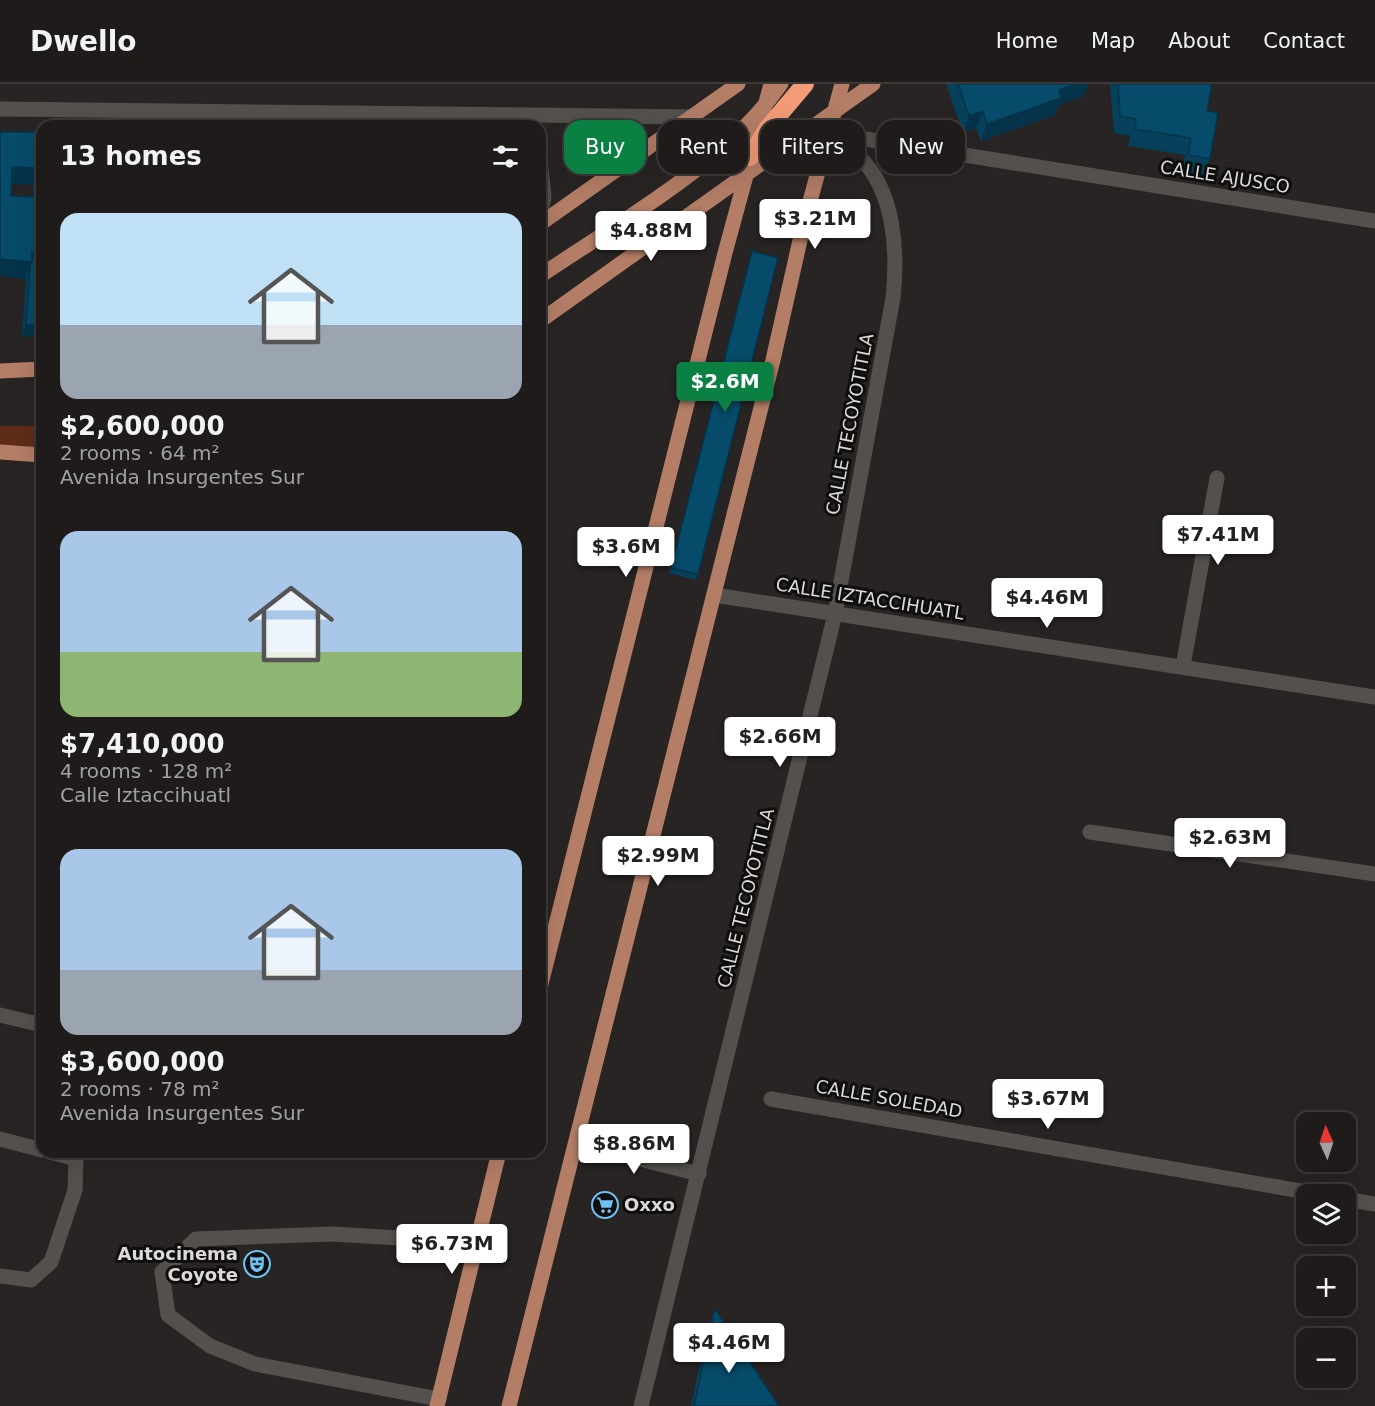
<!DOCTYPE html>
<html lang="en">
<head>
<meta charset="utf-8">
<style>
	:root { --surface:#1e1b1a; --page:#262423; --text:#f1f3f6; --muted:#a1a1a2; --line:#3c3939; --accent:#0b8043 }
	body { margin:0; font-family:"DejaVu Sans",sans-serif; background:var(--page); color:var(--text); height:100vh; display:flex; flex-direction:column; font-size:22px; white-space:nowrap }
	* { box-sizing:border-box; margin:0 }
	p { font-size:20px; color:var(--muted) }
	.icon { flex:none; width:33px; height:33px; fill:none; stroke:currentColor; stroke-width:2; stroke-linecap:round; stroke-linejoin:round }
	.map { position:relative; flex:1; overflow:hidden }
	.side { position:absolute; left:36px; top:36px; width:510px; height:1038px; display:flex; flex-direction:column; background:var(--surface); border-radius:18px; box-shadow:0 6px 24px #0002,0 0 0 2px var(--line) }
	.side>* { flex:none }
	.top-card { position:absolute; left:564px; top:36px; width:570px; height:54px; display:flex; gap:12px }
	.needle { width:39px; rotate:357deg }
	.controls { position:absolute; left:1296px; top:1028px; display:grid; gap:12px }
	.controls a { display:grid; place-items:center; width:60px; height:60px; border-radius:12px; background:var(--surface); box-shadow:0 6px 24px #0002,0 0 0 2px var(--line); font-size:30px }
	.price { position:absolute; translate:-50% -51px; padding:0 14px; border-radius:6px; background:#fff; color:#222; font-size:20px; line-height:39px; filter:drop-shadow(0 2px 3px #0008) }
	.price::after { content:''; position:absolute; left:50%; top:36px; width:18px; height:14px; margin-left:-9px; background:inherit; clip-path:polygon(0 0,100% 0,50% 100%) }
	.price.active { background:var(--accent); color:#fff }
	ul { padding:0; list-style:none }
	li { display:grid; align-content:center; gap:12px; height:318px; padding:0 24px }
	li span { display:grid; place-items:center; height:186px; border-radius:18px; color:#555 }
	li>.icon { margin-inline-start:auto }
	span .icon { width:108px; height:108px; fill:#fffc; stroke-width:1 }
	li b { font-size:26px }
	h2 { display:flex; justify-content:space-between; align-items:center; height:72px; padding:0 24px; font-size:26px }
	.chip { padding:0 21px; border-radius:18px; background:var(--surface); box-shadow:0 6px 24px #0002,0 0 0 2px var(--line); font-size:21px; line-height:54px }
	.chip.active { background:var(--accent); color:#fff }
	header { display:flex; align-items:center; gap:36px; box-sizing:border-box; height:84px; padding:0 30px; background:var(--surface); border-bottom:2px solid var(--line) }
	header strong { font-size:28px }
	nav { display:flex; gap:33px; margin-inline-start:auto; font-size:21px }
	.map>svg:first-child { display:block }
	.green { fill:#5f2d17 }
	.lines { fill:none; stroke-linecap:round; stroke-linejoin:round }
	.minor { stroke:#54504e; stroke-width:15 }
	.major { stroke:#b37d66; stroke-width:15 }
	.highway { stroke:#f29b76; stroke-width:18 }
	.wall { fill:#06405b; fill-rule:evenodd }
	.shaded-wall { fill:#05344a }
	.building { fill:#074b6a; stroke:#05344a; stroke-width:1.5 }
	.labels { text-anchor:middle; stroke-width:6; stroke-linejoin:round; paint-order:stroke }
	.street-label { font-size:18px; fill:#dcd9d8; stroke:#0f0e0d }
	.poi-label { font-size:18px; font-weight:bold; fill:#dcd9d8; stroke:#0f0e0d; text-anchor:start }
</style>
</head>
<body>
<header>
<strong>Dwello</strong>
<nav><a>Home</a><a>Map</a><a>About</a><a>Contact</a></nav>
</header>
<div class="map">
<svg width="1375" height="1322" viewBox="0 0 1375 1322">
	<rect width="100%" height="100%" fill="#282423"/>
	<path class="green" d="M0 342H42V364L0 366Z"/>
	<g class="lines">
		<path class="minor" d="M0 25 695 33
			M796 57 828 49 1375 137
			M540 76 544 113 540 131
			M714 511 1375 613
			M1183 582 1217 394
			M1090 748 1375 790
			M0 931 42 941
			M771 1015 1318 1110
			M0 1055 42 1066
			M576 1059 699 1090
			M1346 1115 1375 1120
			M0 1192 31 1196 51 1178 75 1106 76 1075 50 1068
			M439 1315 255 1280 210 1262 168 1231 162 1188 196 1155 332 1150 416 1155 475 1165
			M641 1322 835 530 893 214C898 168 895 105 858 72 849 64 838 57 828 49"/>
		<path class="major" d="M540 140 738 0
			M540 192C621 137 725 80 781 0
			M540 237 873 0
			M0 287 42 285
			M0 368 42 371
			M540 904 725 169 771 0
			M437 1322 499 1068
			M509 1322 773 276 803 143 842 0"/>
		<path class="highway" d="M750 73 767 45 805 0"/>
	</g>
	<path class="wall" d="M946 0H1088L1083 12 1059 21 1055 31 981 57 976 44 963 49Z
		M1110 0H1212L1207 27 1210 75 1204 92 1182 88 1185 71 1128 62 1130 52 1114 49Z
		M0 48H39L37 171 35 174 42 253 22 252 26 194 25 195 0 192ZM11 100H33V113L11 112Z
		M752 167 698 490 696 496 669 489Z
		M715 1225 779 1322H691L707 1247Z"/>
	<path class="shaded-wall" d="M1076 0H1088L1083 12 1059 21 1055 31 981 57 987 40 1059 6Z
		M983 27 976 44 963 49 969 32Z
		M12 83 39 84 33 101 6 100Z
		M36 159H42V171H37L31 185 30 182 25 195 0 192V175L30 174Z
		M26 240 42 241V253L22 252Z"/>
	<path class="building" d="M958 0H1076L1059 6 1061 14 987 40 983 27 969 32Z
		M1118 0H1212L1207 27 1218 29 1210 75 1188 71 1191 54 1135 45 1136 35 1120 32Z
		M0 48H39V84L12 83 11 112 39 113 37 168H32V178L0 175Z
		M39 53H42V159H38L39 113H37V89L39 84Z
		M752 167 778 174 698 490 671 484Z
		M32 174H42V241L26 240 30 182Z
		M715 1225 779 1322H694Z"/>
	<defs>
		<symbol id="supermarket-ring" viewBox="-11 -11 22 22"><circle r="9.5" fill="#0f0e0d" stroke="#6dc2f3" stroke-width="1.5"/><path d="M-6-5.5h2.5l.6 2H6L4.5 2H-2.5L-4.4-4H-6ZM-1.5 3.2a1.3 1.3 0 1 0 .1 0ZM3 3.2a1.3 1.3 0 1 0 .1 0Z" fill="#6dc2f3"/></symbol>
		<symbol id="theatre-ring" viewBox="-11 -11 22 22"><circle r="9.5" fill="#0f0e0d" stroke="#6dc2f3" stroke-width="1.5"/><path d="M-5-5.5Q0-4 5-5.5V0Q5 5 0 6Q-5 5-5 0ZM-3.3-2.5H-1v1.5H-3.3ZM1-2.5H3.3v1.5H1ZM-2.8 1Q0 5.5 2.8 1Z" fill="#6dc2f3"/></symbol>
	</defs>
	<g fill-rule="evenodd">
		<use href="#supermarket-ring" x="590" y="1106" width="30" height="30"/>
		<use href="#theatre-ring" x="242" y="1165" width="30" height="30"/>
	</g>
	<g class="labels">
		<g class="street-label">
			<text transform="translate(1225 93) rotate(9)" y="6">CALLE AJUSCO</text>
			<text transform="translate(850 340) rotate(-79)" y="6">CALLE TECOYOTITLA</text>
			<text transform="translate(870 515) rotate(9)" y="6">CALLE IZTACCIHUATL</text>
			<text transform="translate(746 814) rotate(-76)" y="6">CALLE TECOYOTITLA</text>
			<text transform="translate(889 1015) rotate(10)" y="6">CALLE SOLEDAD</text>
		</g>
		<g class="poi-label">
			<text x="624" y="1127">Oxxo</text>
			<text x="238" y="1176" text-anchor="end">Autocinema<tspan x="238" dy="21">Coyote</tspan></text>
		</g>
	</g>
</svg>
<div class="controls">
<a><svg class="needle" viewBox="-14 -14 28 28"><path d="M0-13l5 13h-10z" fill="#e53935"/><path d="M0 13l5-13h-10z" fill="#a1a1a2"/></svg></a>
<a><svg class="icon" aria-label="layers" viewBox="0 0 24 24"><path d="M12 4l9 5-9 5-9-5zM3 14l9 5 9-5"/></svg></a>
<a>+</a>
<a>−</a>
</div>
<b class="price" style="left:815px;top:166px">$3.21M</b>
<b class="price" style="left:651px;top:178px">$4.88M</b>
<b class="price active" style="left:725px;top:329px">$2.6M</b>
<b class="price" style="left:1218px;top:482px">$7.41M</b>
<b class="price" style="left:626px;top:494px">$3.6M</b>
<b class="price" style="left:1047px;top:545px">$4.46M</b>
<b class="price" style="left:780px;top:684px">$2.66M</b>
<b class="price" style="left:1230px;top:785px">$2.63M</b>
<b class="price" style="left:658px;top:803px">$2.99M</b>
<b class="price" style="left:1048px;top:1046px">$3.67M</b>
<b class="price" style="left:634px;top:1091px">$8.86M</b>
<b class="price" style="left:452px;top:1191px">$6.73M</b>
<b class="price" style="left:729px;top:1290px">$4.46M</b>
<div class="top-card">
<a class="chip active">Buy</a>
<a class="chip">Rent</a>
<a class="chip">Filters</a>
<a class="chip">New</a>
</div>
<section class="side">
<h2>13 homes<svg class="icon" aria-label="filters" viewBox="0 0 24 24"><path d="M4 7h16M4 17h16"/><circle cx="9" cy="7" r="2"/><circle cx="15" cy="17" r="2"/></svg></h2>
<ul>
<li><span style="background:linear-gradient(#bfe0f5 60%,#9aa5b1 0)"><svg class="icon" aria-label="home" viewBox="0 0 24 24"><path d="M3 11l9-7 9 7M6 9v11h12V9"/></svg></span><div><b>$2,600,000</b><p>2 rooms · 64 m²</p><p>Avenida Insurgentes Sur</p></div></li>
<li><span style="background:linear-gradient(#a9c7e8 65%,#8fb573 0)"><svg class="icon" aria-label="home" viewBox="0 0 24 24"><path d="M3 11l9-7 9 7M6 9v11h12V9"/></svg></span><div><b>$7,410,000</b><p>4 rooms · 128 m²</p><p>Calle Iztaccihuatl</p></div></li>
<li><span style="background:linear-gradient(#a9c7e8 65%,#9aa5b1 0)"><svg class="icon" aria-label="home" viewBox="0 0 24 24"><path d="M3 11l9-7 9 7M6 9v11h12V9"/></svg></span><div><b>$3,600,000</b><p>2 rooms · 78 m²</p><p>Avenida Insurgentes Sur</p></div></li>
</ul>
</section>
</div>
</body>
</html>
